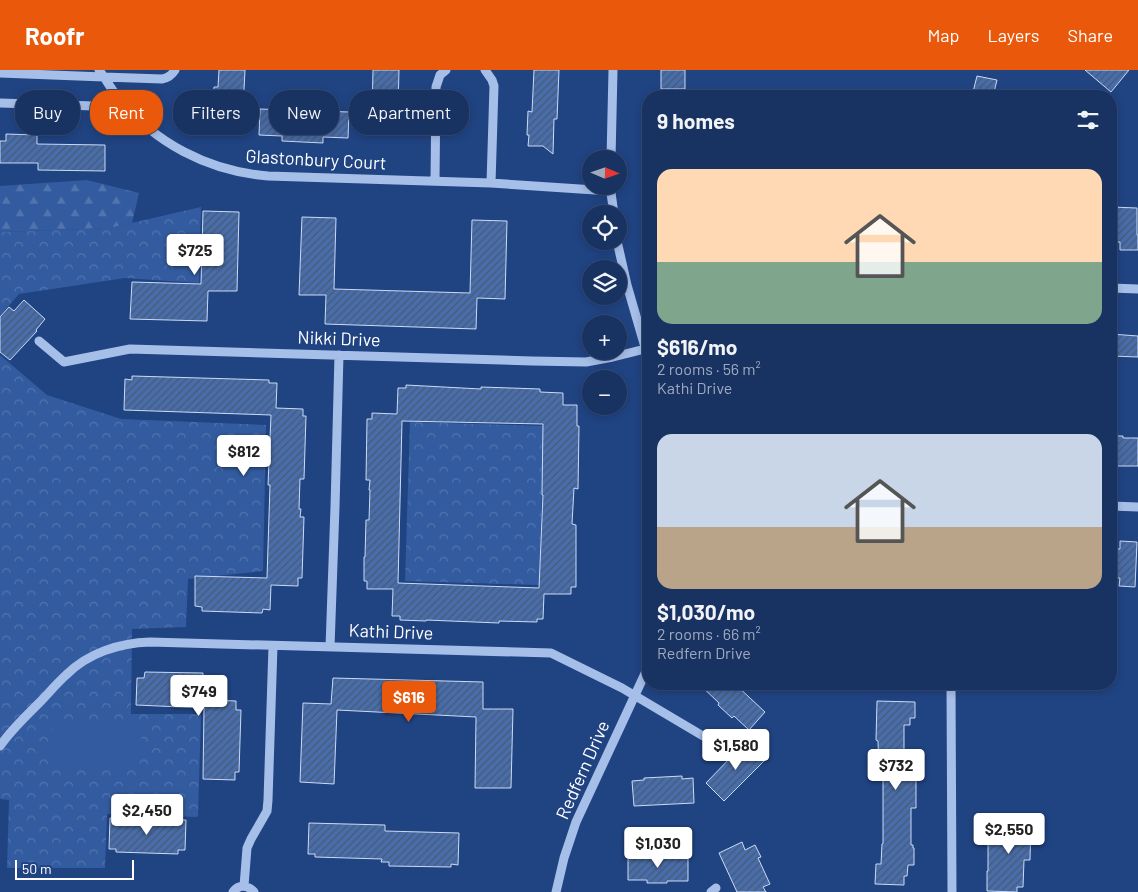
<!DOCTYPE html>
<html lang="en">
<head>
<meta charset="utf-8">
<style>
	:root { --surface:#183262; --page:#213a68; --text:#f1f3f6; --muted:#9faabe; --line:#364d77; --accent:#ea580c }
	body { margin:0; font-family:Barlow,sans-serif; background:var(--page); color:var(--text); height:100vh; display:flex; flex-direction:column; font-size:19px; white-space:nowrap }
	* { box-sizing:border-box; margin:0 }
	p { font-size:16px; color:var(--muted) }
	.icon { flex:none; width:28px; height:28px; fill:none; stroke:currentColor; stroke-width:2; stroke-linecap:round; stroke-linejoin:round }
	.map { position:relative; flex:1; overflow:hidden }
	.side { position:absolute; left:642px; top:20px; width:475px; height:600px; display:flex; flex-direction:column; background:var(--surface); border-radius:20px; box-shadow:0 2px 8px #0003,0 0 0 1px var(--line) }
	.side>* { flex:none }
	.hud { position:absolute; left:15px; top:20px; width:475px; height:45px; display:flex; gap:10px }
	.needle { width:32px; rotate:92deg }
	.tools { position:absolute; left:582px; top:80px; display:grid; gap:10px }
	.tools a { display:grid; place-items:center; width:45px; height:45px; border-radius:50%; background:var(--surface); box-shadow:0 2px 8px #0003,0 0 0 1px var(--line); font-size:25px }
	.scale { position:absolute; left:15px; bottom:12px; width:119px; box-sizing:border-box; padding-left:5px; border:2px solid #fff; border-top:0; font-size:14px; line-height:18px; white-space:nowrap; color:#fff; -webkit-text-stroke:4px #204382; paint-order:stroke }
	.price { position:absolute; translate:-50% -42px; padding:0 11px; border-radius:5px; background:#fff; color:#222; font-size:16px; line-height:32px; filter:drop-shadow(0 1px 2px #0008) }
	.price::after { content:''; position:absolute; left:50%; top:30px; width:15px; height:11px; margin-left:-8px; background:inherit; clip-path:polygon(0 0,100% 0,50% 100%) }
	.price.active { background:var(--accent); color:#fff }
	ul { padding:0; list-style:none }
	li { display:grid; align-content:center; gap:10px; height:265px; padding:0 15px }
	li span { display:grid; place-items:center; height:155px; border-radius:15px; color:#555 }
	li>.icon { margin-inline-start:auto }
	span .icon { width:90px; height:90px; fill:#fffc; stroke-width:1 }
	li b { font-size:21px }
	h2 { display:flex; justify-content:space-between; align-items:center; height:60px; padding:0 15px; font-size:21px }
	.tag { padding:0 18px; border-radius:20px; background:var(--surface); box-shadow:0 2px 8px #0003,0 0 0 1px var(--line); font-size:18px; line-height:45px }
	.tag.active { background:var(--accent); color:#fff }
	header { display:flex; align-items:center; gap:30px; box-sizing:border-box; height:70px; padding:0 25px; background:var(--accent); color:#fff }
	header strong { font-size:24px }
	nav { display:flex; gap:28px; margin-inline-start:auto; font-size:18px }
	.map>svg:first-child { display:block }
	.forest { fill:url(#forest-firs) }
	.park { fill:url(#park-crowns) }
	.pitch { fill:#335ca0 }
	.building { fill:url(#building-hatch); stroke:#cadbf6; fill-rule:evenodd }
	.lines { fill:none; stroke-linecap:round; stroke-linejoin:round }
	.minor { stroke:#a6bfe9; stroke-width:9 }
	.labels { text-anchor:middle; stroke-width:4.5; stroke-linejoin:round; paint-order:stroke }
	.street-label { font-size:18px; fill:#fff; stroke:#204382 }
</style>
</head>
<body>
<header>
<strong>Roofr</strong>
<nav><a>Map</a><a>Layers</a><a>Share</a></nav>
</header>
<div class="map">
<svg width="1138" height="822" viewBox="0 0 1138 822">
	<defs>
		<pattern id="forest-firs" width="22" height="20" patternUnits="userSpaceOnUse" patternTransform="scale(1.25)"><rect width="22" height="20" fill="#335ca0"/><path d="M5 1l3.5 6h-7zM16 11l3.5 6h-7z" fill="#5274ae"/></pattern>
		<pattern id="park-crowns" width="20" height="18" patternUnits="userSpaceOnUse" patternTransform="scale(1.25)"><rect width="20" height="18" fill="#335ca0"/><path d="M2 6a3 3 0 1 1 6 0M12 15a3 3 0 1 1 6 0" fill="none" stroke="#5274ae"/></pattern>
		<pattern id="building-hatch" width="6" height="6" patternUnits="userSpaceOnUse" patternTransform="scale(1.25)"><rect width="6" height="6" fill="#486dab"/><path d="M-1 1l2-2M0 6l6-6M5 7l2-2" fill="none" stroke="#4a5972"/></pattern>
	</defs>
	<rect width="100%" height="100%" fill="#204382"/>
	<path class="forest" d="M87 110 139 123 132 153 110 158 0 162V116Z"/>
	<path class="park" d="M201 137 199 213 125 208 19 224 0 246V162L110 158Z
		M0 285 47 325 121 349 266 355 263 501 188 509 186 557 132 559 131 644H201L198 747 107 744 105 798H7L9 730 0 729Z
		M410 352 544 356 539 515 405 511Z"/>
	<path class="pitch" d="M53 649 142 654 139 700 51 695Z"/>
	<path class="building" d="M219 0H245L243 40 213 39 214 17H218Z
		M373 0H399L398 38H402V60L374 59V43H372Z
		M534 0H559L557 49H554L553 84 543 76H528L529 65H527L528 41 532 42Z
		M661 0H685V19H661Z
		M1085 0H1129L1111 22Z
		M977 6 997 10 993 26H972Z
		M260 39 288 40V43L319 44 320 41 349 42 348 68 323 67V73L282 71V66L259 65Z
		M6 64 37 65V74L105 75V101L38 100V93H0V71H6Z
		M1111 137 1137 138V165H1138V180H1120V172H1111Z
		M203 141 239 142 237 221H208L207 251 130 249 132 212 201 214Z
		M302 147 336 148 334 219 470 223 472 150 507 151 505 229 477 228 476 259 325 254 326 225H299Z
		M24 230 45 249 36 260 37 261 10 290 0 282V247L9 237 14 241Z
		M1111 264 1138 266V287L1111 286Z
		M132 306 269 310V313H277L276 338 303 339V346H306L304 409H300L299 439H301L300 447H304L302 508H298V516L271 515 270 540 263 539 262 543 202 541V537L195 536V506L267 508 270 415H268L271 345 124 340 125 309 132 310Z
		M406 315 481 319V317L540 319V322L563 323V335H577V356H579L578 419 574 418 572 454 576 455V517H571V524H544L543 549H537V552L499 551V553L426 550V551L400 550V546H392L393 519H367V511H364V487H365L366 450H369L370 420H369L370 410H366L367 349H372V343L397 344 398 318H406ZM402 351 543 354 542 425H543L539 518 398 513Z
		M1111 366H1123V368H1138V396H1111Z
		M1120 471 1137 472 1135 517 1119 516 1120 508H1111V479H1120Z
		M145 602 203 603V606L212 607 210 630 236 631V640H241L239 702H235V710L203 709 204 638 136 635 137 608H144Z
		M333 608 483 612V639H513L511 718H475L476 647 337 640 334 714 300 712 303 633 331 634Z
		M699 614H735L765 642 749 660 734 646 732 648 718 635 719 633Z
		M877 631 915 632V648H910V655H904V680H916V738H911V775H913V778H914V795H908L907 806H904V815L875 814 876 794H881L882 774H883V706H879L878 671 876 670Z
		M749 672 766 689 724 731 706 713 734 684 736 685Z
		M682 706V709L693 708 694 733 634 736 632 711 644 710V708Z
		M1003 747H1031L1030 790H1024L1023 817H1017V822L987 821V801H988V772H998V764H1003Z
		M110 748 186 750 185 780H178V784L116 782V779H109Z
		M309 753 385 755V761L459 763 458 795 451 794V797L389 796V792H381L382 789 315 787V784H308Z
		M742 772 745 780 755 775 761 787 758 788 770 814 763 817 766 822H737L719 783Z
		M628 786 688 787V811H667V813H647V810H628Z"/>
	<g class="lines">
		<path class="minor" d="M99 0 104 7 162 9C168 8 172 5 175 0
			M485 0 492 10 494 16 491 113
			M0 3 104 7C108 13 112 20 117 26 154 73 208 101 268 106L491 113 610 121
			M0 33 126 37
			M611 89 613 0
			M435 111 436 17 440 5 446 0
			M610 116 614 144
			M617 171 627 215 649 291
			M1111 218 1138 219
			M39 271 64 292 130 279 532 291 586 292 613 287 645 279
			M1111 436 1138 437
			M330 577 335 437 339 285
			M951 614 952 822
			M0 676C11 660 25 647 39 633 48 624 56 614 66 605 88 583 119 573 150 572L551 583 622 618 703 666
			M244 816 247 778 251 769 267 741 268 730 273 576
			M233 822C239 814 248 815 254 822
			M556 822 564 788 576 752 649 595
			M711 822 716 818"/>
	</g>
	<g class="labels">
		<g class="street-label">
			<text transform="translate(316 90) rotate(3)" y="6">Glastonbury Court</text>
			<text transform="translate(339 269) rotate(2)" y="6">Nikki Drive</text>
			<text transform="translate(391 562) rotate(2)" y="6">Kathi Drive</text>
			<text transform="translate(583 700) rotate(-66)" y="6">Redfern Drive</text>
		</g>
	</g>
</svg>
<div class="tools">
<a><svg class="needle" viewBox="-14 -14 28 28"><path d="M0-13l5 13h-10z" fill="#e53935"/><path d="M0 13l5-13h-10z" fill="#9faabe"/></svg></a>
<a><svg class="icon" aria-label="locate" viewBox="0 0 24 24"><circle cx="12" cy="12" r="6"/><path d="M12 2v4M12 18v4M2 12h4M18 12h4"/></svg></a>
<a><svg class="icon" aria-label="layers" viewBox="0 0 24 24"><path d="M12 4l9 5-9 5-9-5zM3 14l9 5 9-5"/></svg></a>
<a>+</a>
<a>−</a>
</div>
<div class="scale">50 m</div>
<b class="price" style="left:195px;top:206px">$725</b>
<b class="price" style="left:244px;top:407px">$812</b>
<b class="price" style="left:199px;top:647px">$749</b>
<b class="price active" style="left:409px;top:653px">$616</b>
<b class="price" style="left:736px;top:701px">$1,580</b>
<b class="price" style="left:896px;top:721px">$732</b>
<b class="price" style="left:147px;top:766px">$2,450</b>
<b class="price" style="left:1009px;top:785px">$2,550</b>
<b class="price" style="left:658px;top:799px">$1,030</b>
<div class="hud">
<a class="tag">Buy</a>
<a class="tag active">Rent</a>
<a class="tag">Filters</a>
<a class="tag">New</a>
<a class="tag">Apartment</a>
</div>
<section class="side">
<h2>9 homes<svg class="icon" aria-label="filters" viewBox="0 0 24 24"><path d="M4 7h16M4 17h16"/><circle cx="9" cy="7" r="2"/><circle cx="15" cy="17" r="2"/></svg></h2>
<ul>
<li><span style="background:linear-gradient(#ffd9b3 60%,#7fa58c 0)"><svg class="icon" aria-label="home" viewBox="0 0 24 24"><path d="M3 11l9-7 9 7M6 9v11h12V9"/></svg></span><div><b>$616/mo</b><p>2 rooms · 56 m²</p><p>Kathi Drive</p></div></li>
<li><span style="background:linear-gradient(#c9d6e8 60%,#b9a48a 0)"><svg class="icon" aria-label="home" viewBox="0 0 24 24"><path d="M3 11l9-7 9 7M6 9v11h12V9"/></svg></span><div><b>$1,030/mo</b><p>2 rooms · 66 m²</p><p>Redfern Drive</p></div></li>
</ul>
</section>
</div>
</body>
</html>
